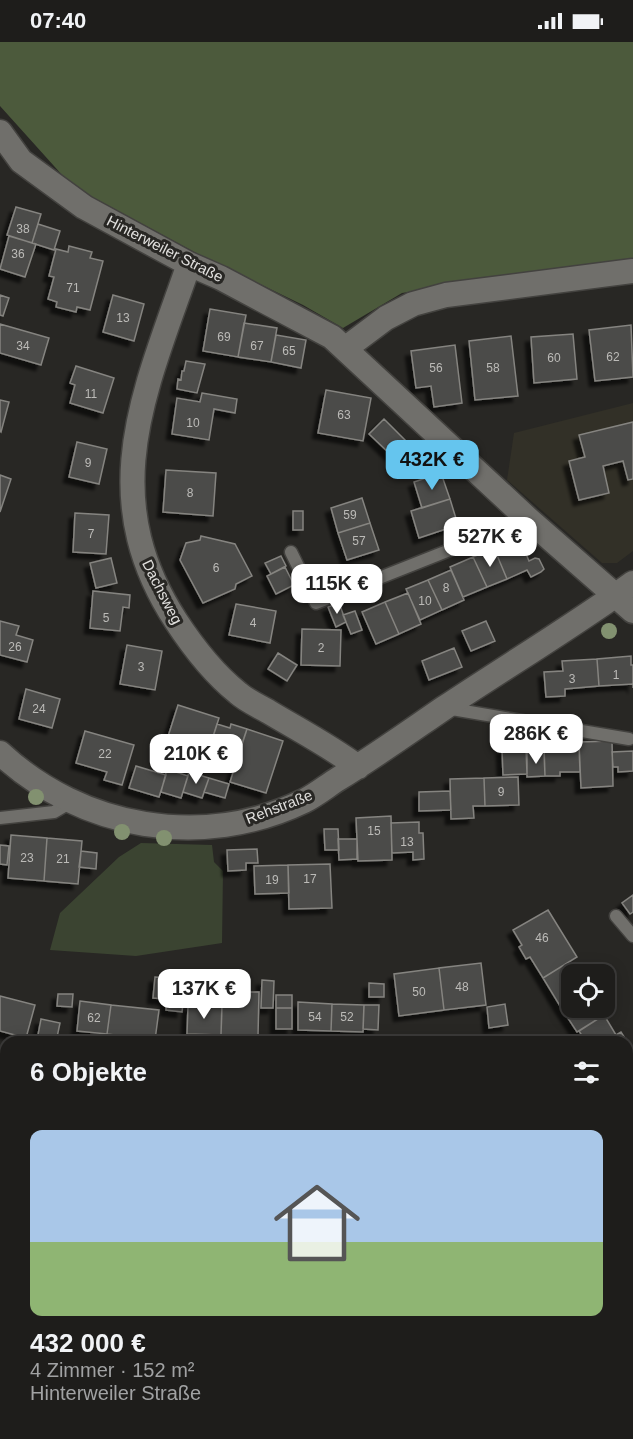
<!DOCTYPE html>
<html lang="de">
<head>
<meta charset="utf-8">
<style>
	:root { --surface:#1e1d1b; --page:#2b2a28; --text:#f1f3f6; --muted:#a1a2a3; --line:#3c3b3a; --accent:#65c5ee }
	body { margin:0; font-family:Helvetica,sans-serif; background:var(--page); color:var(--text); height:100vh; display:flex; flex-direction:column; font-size:22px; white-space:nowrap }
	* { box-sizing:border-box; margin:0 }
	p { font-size:20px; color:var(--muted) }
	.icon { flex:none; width:33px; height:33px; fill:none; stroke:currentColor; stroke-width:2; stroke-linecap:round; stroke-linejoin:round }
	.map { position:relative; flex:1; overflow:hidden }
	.drawer { position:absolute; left:0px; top:994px; width:633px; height:404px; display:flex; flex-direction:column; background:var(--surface); border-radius:18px 18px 0 0; box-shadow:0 3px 15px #0003,0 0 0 2px var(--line) }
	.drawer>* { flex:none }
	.fabs { position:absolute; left:561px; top:922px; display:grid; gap:12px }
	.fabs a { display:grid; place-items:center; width:54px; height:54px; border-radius:12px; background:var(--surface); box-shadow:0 3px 15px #0003,0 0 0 2px var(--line); font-size:30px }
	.price { position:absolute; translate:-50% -51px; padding:0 14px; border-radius:12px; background:#fff; color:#222; font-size:20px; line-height:39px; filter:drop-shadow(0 2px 3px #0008) }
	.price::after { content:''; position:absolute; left:50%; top:36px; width:18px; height:14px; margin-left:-9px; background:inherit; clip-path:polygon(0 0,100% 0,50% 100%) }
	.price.active { background:var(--accent); color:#111 }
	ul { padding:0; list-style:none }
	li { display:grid; align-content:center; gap:12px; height:318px; padding:0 30px }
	li span { display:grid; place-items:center; height:186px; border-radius:12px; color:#555 }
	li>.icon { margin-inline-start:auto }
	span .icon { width:108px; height:108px; fill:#fffc; stroke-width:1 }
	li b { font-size:26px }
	h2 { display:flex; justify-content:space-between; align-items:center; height:72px; padding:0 30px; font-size:26px }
	.status { display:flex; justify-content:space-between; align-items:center; height:42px; padding:0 30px; background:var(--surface); direction:ltr }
	.status svg { height:16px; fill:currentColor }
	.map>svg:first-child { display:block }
	.built { fill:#323027 }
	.green { fill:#3b4431 }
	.forest { fill:#4c5a3c }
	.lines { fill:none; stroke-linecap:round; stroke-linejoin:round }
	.stream { stroke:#45565e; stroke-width:7 }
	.building { fill:#4c4b48; stroke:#858480; stroke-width:1.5; filter:url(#shadow) }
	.service-casing { stroke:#43423f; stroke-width:15 }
	.minor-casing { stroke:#43423f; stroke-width:27 }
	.tertiary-casing { stroke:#43423f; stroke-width:33 }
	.service { stroke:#706f6b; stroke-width:12 }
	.minor { stroke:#706f6b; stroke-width:24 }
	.tertiary { stroke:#706f6b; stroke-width:30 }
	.tree { fill:#829170 }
	.labels { text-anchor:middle; stroke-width:6; stroke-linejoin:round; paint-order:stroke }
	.number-label { font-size:12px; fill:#bcbbb8 }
	.street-label { font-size:15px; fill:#e1e0de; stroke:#282724 }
</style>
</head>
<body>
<div class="status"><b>07:40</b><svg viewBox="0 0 49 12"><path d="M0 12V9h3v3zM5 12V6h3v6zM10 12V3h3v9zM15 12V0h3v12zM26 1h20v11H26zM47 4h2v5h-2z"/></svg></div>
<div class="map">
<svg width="633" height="1397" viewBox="0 0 633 1397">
	<defs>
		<filter id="shadow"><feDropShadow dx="-5.5" dy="5.5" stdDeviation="1.5" flood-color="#0009"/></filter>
	</defs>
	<rect width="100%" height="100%" fill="#282724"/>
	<path class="built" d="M633 361V509L617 521H602L507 438 514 391Z"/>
	<path class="green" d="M141 801 212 803 214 820 223 829 222 901 136 914 50 908 60 871 119 815Z
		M0 1201 6 1206V1392H199L203 1397H0Z"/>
	<path class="forest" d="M0 0H633V216L402 251 343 286 303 263 198 212 72 144 0 64Z"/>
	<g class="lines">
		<path class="stream" d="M0 1312 6 1319
			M69 1392 73 1397"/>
	</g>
	<path class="building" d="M16 165 41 172 32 201 7 193Z
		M38 182 60 189 54 208 32 201Z
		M9 194 36 202 25 235 0 227Z
		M69 204 92 210 90 216 103 219 90 268 77 265 76 270 56 265 57 260 48 257 54 235 49 234 56 207 68 210Z
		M0 253 9 256 3 274 0 273Z
		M113 253 144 262 134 299 103 290Z
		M210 267 246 273 238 315 203 309Z
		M244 281 277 286 271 320 238 315Z
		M0 282 49 296 41 323 0 311Z
		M631 283 633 335 595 339 589 288Z
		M573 292 577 337 534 341 531 295Z
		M276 293 306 298 301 326 271 320Z
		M511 294 518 354 475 358 469 299Z
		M455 303 462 361 434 365 431 344 416 346 411 309Z
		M186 319 205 322 197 351 177 347 178 337 181 338 182 329H184Z
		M76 324 114 336 103 371 70 361 75 343 70 341Z
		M326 348 371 356 363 399 318 391Z
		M202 351 237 357 235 371 214 367 209 398 172 392 177 356 200 360Z
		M0 358 9 360 1 390 0 389Z
		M384 377 422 415 408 429 369 392Z
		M633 380V437L628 438 623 419 603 424 609 451 579 458 569 419 585 415 579 393Z
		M77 400 107 407 99 442 69 435Z
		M434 406 441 412 431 423 424 417Z
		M166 428 216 431 213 474 163 470Z
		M441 431 450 457 422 466 414 440Z
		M0 433 11 437 0 470Z
		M362 456 370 481 338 491 331 466Z
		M450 457 458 483 419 496 411 469Z
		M293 469H303V488H293Z
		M75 471 109 473 106 512 73 510Z
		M370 481 379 508 347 518 338 491Z
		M201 494 235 502 252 534 236 542 235 547 203 561 180 518 186 501 200 498Z
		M519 495 529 519 535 516 539 517 544 527 541 530 531 535 527 528 507 537 494 506Z
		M494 506 507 537 487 545 473 515Z
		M281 514 286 524 271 532 265 521Z
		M473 515 487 545 463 555 450 525Z
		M111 516 117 541 96 546 90 521Z
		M285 525 294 543 276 552 267 534Z
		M451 528 464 558 442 568 428 538Z
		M428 538 442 568 420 578 406 547Z
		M93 549 130 553 129 566 123 565 120 589 90 586Z
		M408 551 421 582 399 592 385 560Z
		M385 560 399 592 376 602 362 570Z
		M339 561 346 580 336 585 328 565Z
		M236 562 276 569 270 601 229 593Z
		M355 569 362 588 351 592 343 573Z
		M0 579 19 584 16 593 33 598 27 620 0 613Z
		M486 579 495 599 471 609 462 589Z
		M302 587 341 588 340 624 301 623Z
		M127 603 162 609 155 648 120 642Z
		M454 606 462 625 429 638 422 619Z
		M278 611 297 623 287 639 268 627Z
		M631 614V623H633V646V642L599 644 597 617Z
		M597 617 599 644 565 647V654L546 655 544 630 563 629 562 619Z
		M26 647 60 657 52 686 19 677Z
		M178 663 219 676 206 717 165 704Z
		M217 682 230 686 231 682 247 687 236 719 208 710Z
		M247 687 283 699 266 751 230 740Z
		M85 689 134 703 122 743 104 738 107 730 76 721Z
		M612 699 613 744 581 746 579 700Z
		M579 702 580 730H560V734H545L544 703Z
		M526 706 527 732 503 733 502 707Z
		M633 709V729L618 730V725H613L612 710Z
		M544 710 545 734 527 735V711Z
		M136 724 166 733 159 755 129 746Z
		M167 727 188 734 181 756 161 750Z
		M189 730 209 736 202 756 183 750Z
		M518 735 519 763 485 764 484 736Z
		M209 736 229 742 225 756 204 750Z
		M484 736 485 764H473L474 776 451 777 450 737Z
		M450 749 451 768 419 769V750Z
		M391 774 392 818 358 819 356 776Z
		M419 780V791H423L424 817 413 818V810L392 811 391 781Z
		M324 787H338L339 808H325Z
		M11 793 47 796 44 839 8 836Z
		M47 796 82 799 78 842 44 839Z
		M338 797H357V817L339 818Z
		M0 803 9 804 7 823 0 822Z
		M257 807 258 821H246V828L228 829 227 808Z
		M81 809 97 811 96 827 79 825Z
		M330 822 332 866 289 867 288 823Z
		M288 823 289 851 255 852 254 824Z
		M633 853V870L630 872 622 861Z
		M548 868 577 915 543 936 530 915 526 917 519 905 522 903 513 888Z
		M481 921 486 963 444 968 439 926Z
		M567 921 574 933H572V957L560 964 543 936Z
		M439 926 444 968 399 974 394 932Z
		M155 935 168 936 166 957 153 956Z
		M262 938 274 939 273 966H261Z
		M369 941 384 942V955H369Z
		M245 950H259L258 994 221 993 222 960H230V954H245Z
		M58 952H73L72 965 57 964Z
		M167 952 184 953 182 970 166 968Z
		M276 953H292V966H276Z
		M0 954 35 963 26 996 0 989Z
		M572 957V966H595L601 975 577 990 560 964Z
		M80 959 111 963 107 992 77 989Z
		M298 960 332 962 331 989 298 988Z
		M332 962 364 963 363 990 331 989Z
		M505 962 508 983 489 986 487 965Z
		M111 963 159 968 155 998 107 992Z
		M364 963H379L378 988 363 987Z
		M188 964 222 965 221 993 187 992Z
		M276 966H292V987H276Z
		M604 973 616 993 621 990 630 1004 627 1006V1000H586L579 989Z
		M41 977 60 981 56 1000 37 998Z
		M632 1057 633 1090 627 1093V1060Z
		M633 1107V1139L627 1142V1110Z
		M633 1163V1185L627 1176V1167Z
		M631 1275 633 1278V1310L627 1314V1277Z
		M434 1392H460L463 1397H429L428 1396Z
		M534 1392H568L572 1397H537Z"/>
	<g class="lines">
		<defs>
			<path id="service" d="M291 510 316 561 528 477
				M446 666 629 697
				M0 776 54 770 71 760
				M616 874 633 894"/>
			<path id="minor" d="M0 90 21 119 84 165 189 222 221 236 332 295 528 477 633 569
				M189 222C145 349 94 453 176 579 193 605 213 631 238 651 247 659 259 664 269 670 299 688 330 704 358 725
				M346 306 386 276 413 262 446 253 633 229
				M0 711C82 787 202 808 304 759 316 753 327 744 338 737 374 715 409 690 444 666 507 624 572 585 633 541
				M0 1033H6
				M627 1039 633 1036
				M627 1223 633 1232
				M489 1392 492 1397
				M297 1397 304 1392"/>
			<path id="tertiary" d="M0 1177 6 1182
				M225 1392 228 1397"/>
		</defs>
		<use href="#service" class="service-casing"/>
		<use href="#minor" class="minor-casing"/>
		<use href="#tertiary" class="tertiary-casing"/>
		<use href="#service" class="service"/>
		<use href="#minor" class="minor"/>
		<use href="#tertiary" class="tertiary"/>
	</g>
	<g class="tree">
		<circle cx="609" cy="589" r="8"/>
		<circle cx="36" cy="755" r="8"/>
		<circle cx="122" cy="790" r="8"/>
		<circle cx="164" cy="796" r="8"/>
	</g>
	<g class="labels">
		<g class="number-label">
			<text x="23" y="191">38</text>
			<text x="18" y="216">36</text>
			<text x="73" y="250">71</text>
			<text x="123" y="280">13</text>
			<text x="224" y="299">69</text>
			<text x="23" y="308">34</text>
			<text x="257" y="308">67</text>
			<text x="289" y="313">65</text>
			<text x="613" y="319">62</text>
			<text x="554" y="320">60</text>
			<text x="436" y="330">56</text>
			<text x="493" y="330">58</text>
			<text x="91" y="356">11</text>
			<text x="344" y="377">63</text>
			<text x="193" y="385">10</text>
			<text x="88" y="425">9</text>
			<text x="190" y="455">8</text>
			<text x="350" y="477">59</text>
			<text x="91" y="496">7</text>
			<text x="359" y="503">57</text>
			<text x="216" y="530">6</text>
			<text x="446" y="550">8</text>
			<text x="425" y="563">10</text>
			<text x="106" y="580">5</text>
			<text x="253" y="585">4</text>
			<text x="15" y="609">26</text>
			<text x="321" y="610">2</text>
			<text x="141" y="629">3</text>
			<text x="616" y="637">1</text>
			<text x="572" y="641">3</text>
			<text x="39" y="671">24</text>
			<text x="105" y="716">22</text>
			<text x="501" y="754">9</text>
			<text x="374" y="793">15</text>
			<text x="407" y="804">13</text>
			<text x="27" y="820">23</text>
			<text x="63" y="821">21</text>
			<text x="310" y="841">17</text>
			<text x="272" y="842">19</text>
			<text x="542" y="900">46</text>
			<text x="462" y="949">48</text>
			<text x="419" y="954">50</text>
			<text x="315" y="979">54</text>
			<text x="347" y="979">52</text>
			<text x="94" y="980">62</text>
		</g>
		<g class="street-label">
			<text transform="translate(165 207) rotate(27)" y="5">Hinterweiler Straße</text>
			<text transform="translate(162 550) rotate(63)" y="5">Dachsweg</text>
			<text transform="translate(279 765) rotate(-21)" y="5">Rehstraße</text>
		</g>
	</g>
</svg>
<div class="fabs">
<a><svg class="icon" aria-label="locate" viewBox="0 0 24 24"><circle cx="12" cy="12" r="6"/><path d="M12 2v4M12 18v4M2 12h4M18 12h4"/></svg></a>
</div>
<b class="price active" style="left:432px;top:449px">432K €</b>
<b class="price" style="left:490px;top:526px">527K €</b>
<b class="price" style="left:337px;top:573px">115K €</b>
<b class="price" style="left:536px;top:723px">286K €</b>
<b class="price" style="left:196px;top:743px">210K €</b>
<b class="price" style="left:204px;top:978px">137K €</b>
<section class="drawer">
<h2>6 Objekte<svg class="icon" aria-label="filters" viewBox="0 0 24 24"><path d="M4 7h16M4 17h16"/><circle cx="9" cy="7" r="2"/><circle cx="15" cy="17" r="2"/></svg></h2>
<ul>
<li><span style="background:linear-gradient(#a9c7e8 60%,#8fb573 0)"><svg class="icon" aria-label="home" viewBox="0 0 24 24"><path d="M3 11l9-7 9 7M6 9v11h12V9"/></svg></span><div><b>432 000 €</b><p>4 Zimmer · 152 m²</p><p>Hinterweiler Straße</p></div></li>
</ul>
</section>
</div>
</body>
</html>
